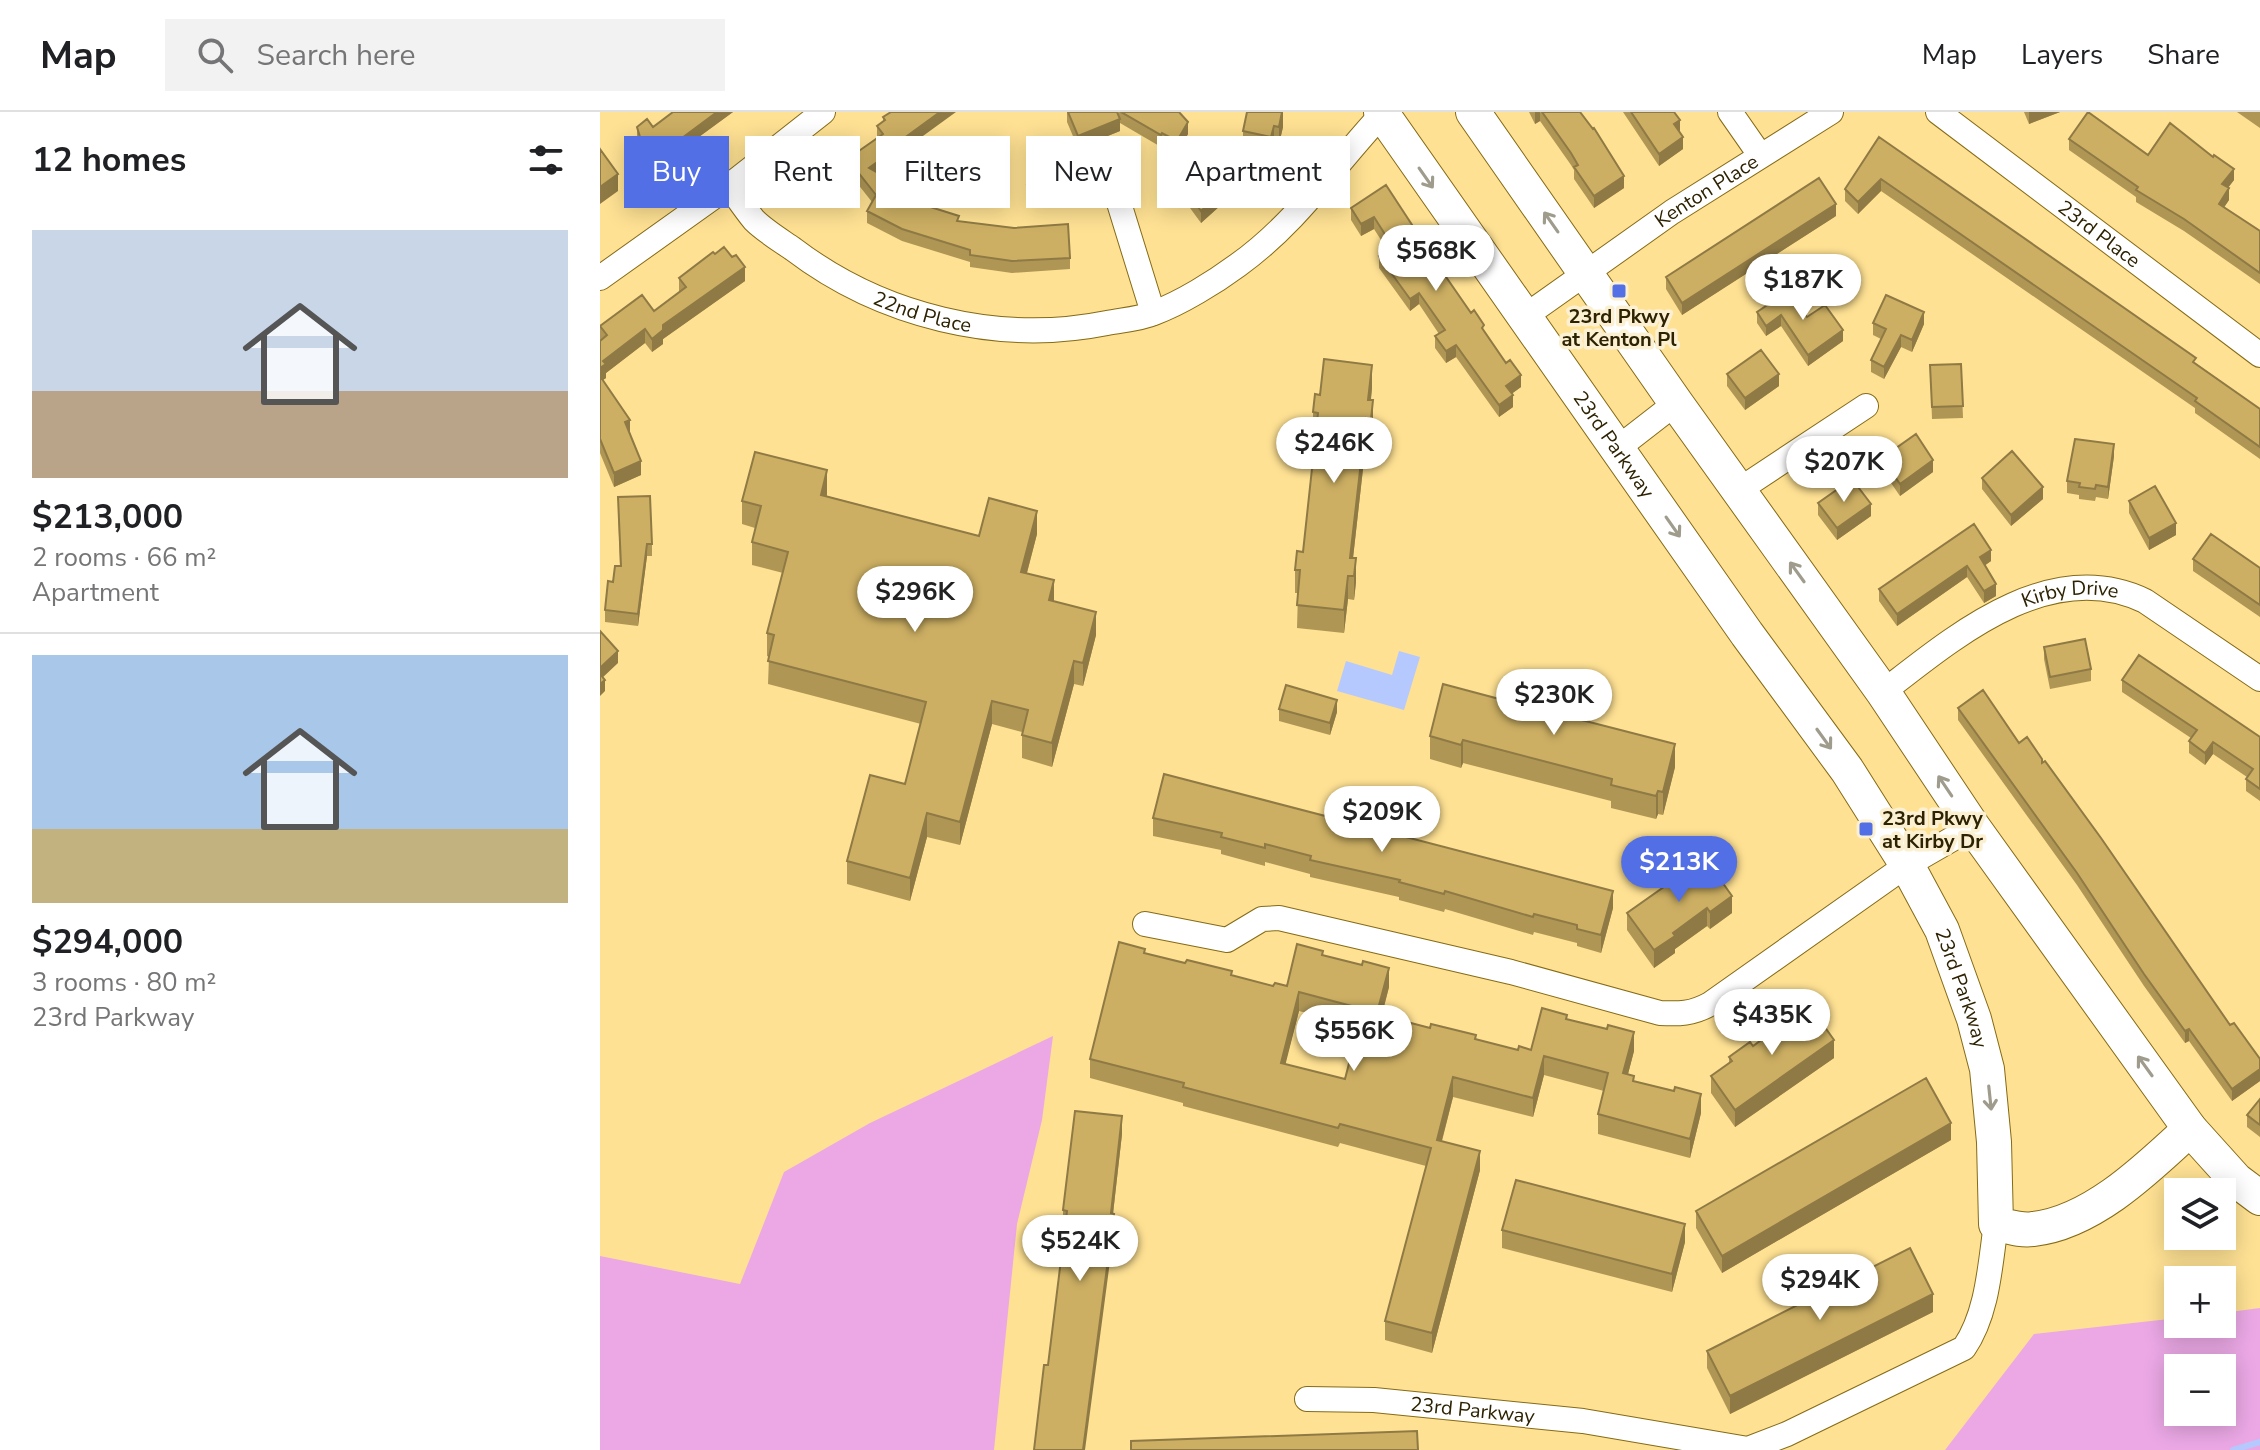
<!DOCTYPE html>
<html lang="en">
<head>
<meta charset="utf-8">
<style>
	:root { --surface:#fff; --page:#f2f2f2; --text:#202124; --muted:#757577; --line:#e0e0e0; --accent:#536fe5 }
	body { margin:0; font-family:"Nunito Sans",sans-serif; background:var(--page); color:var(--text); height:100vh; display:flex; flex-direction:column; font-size:30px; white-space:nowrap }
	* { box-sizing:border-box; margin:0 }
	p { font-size:26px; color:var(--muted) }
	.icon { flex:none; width:44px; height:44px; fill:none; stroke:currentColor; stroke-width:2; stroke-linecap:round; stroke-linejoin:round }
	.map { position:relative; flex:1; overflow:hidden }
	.sheet { display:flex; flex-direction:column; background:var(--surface); width:600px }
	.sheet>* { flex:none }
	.hud { position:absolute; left:24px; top:24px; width:760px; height:72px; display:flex; gap:16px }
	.fabs { position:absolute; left:1564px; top:1066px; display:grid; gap:16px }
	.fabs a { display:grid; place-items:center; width:72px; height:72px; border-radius:0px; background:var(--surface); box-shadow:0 4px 20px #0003; font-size:40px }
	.price { position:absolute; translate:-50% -68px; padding:0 18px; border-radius:28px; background:#fff; color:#222; font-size:26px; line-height:52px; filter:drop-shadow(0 2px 4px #0008) }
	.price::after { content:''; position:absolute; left:50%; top:48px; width:24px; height:18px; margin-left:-12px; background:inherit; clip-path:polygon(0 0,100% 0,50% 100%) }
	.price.selected { background:var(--accent); color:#fff }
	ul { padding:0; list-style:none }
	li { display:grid; align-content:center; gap:16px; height:424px; padding:0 32px }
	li+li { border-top:2px solid var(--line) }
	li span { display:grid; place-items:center; height:248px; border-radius:0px; color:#555 }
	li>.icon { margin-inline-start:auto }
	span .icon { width:144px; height:144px; fill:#fffc; stroke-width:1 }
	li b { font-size:34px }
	h2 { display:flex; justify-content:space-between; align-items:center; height:96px; padding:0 32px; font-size:34px }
	.pill { padding:0 28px; border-radius:0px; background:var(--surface); box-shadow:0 4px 20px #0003; font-size:28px; line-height:72px }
	.pill.selected { background:var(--accent); color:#fff }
	header { display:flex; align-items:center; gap:48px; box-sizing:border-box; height:112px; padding:0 40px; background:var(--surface); border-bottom:2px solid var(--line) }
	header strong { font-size:38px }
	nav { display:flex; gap:44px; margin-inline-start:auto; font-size:28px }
	.search { width:560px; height:72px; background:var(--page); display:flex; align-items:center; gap:20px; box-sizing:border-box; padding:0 28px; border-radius:0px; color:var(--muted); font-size:30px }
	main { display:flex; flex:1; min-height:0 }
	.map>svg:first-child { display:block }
	.green { fill:#eba8e5; fill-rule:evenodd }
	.water { fill:#b6c9fe }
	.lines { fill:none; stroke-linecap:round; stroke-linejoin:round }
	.stream { stroke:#b6c9fe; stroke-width:6 }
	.street-casing { stroke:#856b16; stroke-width:26 }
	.secondary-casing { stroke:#856b16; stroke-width:36 }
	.street { stroke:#fff; stroke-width:24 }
	.secondary { stroke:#fff; stroke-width:34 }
	.wall { fill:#af9655; fill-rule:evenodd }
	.shaded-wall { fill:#8f7a45 }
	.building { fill:#ccaf63; stroke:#8f7a45; stroke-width:2; fill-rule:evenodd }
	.oneway { stroke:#a09c8d }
	.poi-dot { fill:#536fe5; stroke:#fbf0d2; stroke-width:3 }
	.labels { text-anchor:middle; stroke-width:7; stroke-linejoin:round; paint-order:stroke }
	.street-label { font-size:20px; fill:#2d2201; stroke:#fbf0d2 }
	.poi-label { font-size:20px; font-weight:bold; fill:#2d2201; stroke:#fbf0d2 }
</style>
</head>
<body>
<header>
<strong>Map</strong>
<div class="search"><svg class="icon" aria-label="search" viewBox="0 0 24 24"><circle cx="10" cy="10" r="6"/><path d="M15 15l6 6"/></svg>Search here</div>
<nav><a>Map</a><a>Layers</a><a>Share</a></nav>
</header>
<main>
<section class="sheet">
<h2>12 homes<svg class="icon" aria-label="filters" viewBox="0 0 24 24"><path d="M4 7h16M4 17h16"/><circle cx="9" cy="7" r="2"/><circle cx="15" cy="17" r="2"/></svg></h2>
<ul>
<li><span style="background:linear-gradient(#c9d6e8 65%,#b9a48a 0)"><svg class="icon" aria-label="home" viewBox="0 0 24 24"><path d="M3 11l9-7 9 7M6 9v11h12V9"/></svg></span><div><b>$213,000</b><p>2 rooms · 66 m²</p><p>Apartment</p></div></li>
<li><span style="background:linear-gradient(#a9c7e8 70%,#c2b280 0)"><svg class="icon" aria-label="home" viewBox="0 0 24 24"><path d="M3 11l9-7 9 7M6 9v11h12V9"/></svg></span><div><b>$294,000</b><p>3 rooms · 80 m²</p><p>23rd Parkway</p></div></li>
</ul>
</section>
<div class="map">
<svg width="1660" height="1338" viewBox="0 0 1660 1338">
	<rect width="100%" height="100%" fill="#fee193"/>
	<path class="green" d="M453 924 442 1008 417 1112 394 1338H0V1144L140 1172 184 1060 270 1011Z
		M1660 1196V1338H1345L1434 1222 1578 1206V1212H1622V1201ZM1578 1256H1622V1300H1578Z"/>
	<path class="water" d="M799 539 820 545 804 598 737 579 746 549 792 563Z"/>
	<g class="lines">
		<path class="stream" d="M1633 1338 1660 1330"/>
		<defs>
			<g id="street">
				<path d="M1130 0 1160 43"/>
				<path id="s1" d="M1338 0 1660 243"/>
				<path id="s2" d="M129 74C137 85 145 97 154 108 165 119 180 128 193 137 281 204 398 233 507 211 522 208 540 207 554 201 581 191 615 170 638 153 697 111 735 52 784 0"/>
				<path d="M519 91 553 201"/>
				<path d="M0 166 129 74 223 0"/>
				<path id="s3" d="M924 205 1072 100 1231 0"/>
				<path d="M1018 336 1076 291"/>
				<path d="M1139 378 1266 294"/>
				<path id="s4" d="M1283 580C1354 525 1450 443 1545 489L1660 567"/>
				<path d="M545 812 627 828 662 807 679 806 911 860 1060 901C1079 902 1092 902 1110 892L1307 753 1373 715"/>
				<path id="s5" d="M707 1287 774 1288 983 1309 1148 1337 1187 1322 1364 1236C1388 1201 1390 1153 1396 1112"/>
			</g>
			<g id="secondary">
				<path id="s6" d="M781 0 1147 522 1247 658 1307 753 1342 818 1374 907 1387 957 1394 1030 1396 1112C1407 1114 1421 1119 1433 1117 1492 1111 1548 1056 1590 1017"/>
				<path d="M873 0 1076 291 1283 580 1373 715 1590 1017 1636 1068 1660 1086"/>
			</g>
		</defs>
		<use href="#street" class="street-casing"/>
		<use href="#secondary" class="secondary-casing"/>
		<use href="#street" class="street"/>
		<use href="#secondary" class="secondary"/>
	</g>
	<path class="wall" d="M73 0H133L51 60 35 40V28L37 27V15H53Z
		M291 0 294 50 278 61 312 89 359 109 470 146V157L412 161 370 155V150L302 129 267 111V99L272 90 257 71 229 91 213 70V58L256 41 277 26V14L283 10V5Z
		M467 0H517L518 2V0H579L588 22 577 41 562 33 561 35 520 11V19L478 36 467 10Z
		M683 0V15L679 32 674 31 671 43 643 36V19Z
		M929 0H980L1024 76 994 96 974 67V58L971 53 940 9 935 12Z
		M1023 0H1074L1083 37 1059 54Z
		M1424 0H1460L1429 12Z
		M1637 0H1660V16Z
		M1279 25 1660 297V347L1595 301V296L1281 79 1258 102 1245 89V77Z
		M1469 27 1548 43 1634 68 1628 76 1629 88 1624 95 1660 119V172L1584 119 1536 90V85L1469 38Z
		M467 49 461 75 458 74 454 91 427 84V72Z
		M582 60 631 84 601 111 582 85Z
		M786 73 848 169 921 275 911 282 913 295 899 305 856 245 846 251 835 236V224L839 222 819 192 810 199 779 156V144L788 139 774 117 761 124 751 108V96Z
		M1236 104 1082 203 1066 177V165Z
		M79 166 145 169 63 227V232L52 240 45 231 6 261V266L3 268 30 322 41 363 14 375 0 341V214L54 199 79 180Z
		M1157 200 1207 205 1243 229 1208 254 1181 214 1166 224 1157 211Z
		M1273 211 1324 212 1312 240 1301 235 1284 267 1271 260V248L1281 227 1273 223Z
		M1361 252 1363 306 1332 307 1330 253Z
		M1127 262 1179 274 1145 298 1127 274Z
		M772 276 771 288 773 312 771 330H766L753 446 756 470 754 488 748 487 744 521 697 516 698 481H695V458L703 440 716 324H713V300L720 283Z
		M1514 344 1508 387 1496 385 1495 389 1479 387V383L1467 381V369Z
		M1282 346 1333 360 1300 384 1282 358Z
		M1382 366 1443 387 1411 414 1382 377Z
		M227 382V384L379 424 437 422 427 461 454 489 496 523 483 574 474 572 452 655 422 646V620L392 612 360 733 327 725 310 789 247 772V749L305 672 321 612 168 572 169 545 167 544V521L183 461 152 453V430L155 416 142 412V389Z
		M1529 389 1576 423 1549 438 1529 401Z
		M1218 391 1271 404 1237 428 1218 403Z
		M18 397 52 432V444H47L38 514 5 510V498L13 470 20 454Z
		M1374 412 1391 449 1385 453 1396 484 1384 491 1367 465 1297 514 1279 489V477Z
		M1593 447 1660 456V505L1593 459Z
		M1444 535 1491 557V569L1450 577 1444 547Z
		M1522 568 1660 625V689L1646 679V667L1647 665 1613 642 1605 653 1589 641V629L1591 626 1522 580Z
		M973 596 971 606 1075 655 1063 703 1058 702 1056 707 1011 696V689L863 651 861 656 830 647V624L948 600Z
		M1358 596 1419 631 1442 651 1630 913 1660 947V969L1632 989 1589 929 1585 931 1544 874 1477 773 1358 608Z
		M679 597 737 600 730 623 679 609Z
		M553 706 1013 796 1001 841 977 834V831L934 820 933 823 845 797 844 800 799 788V785L710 765V762L665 750V754L621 742V738L553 724Z
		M1105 746 1132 801 1110 817 1107 814 1075 837V841L1054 856 1027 818V801Z
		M545 841 673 874H687L723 843 789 875 783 899 789 905 918 938H931L967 907 1034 939 1028 962 1034 969 1101 1001 1090 1046 998 1022V1002L1004 979 944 963 933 1005 853 985 842 1029 880 1058 832 1241 785 1228V1209L826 1054 740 1031 738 1035 583 994V991L490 966V947ZM699 899 758 915 745 967 685 952Z
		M1185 906 1234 946 1135 1015 1111 981V964L1129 951V945L1153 934 1185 911Z
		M1660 987V1025L1647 1015V1003Z
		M522 1022 513 1102 514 1119 448 1253 465 1116H463V1098Z
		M1351 1028 1122 1161 1096 1116V1099Z
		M902 1118 1085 1130 1072 1180 902 1136Z
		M1333 1200 1130 1302 1107 1256V1239Z"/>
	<path class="shaded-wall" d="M117 0H133L51 60V49Z
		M340 0H356L294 45V50L269 68V56L292 35Z
		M679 0H683V15L679 32Z
		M935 0H940V9L935 12Z
		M1429 0H1460L1429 12Z
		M520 7V19L478 36V24Z
		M1080 8V20L1074 12Z
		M588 10V22L577 41V29Z
		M674 14V31L671 43V25Z
		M1083 25V37L1059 54V42Z
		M467 37V49L461 75V63Z
		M1634 57V68L1622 83V72Z
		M257 59V71L229 91V80Z
		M18 62V79L0 92V75Z
		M458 62V74L454 91V79Z
		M1024 64V76L994 96V84Z
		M1281 67V79L1258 102V90Z
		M631 72V84L601 111V99Z
		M1629 76V88L1619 103V92Z
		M1236 92V104L1082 203V191Z
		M774 105V117L761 124V112Z
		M145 155V169L63 227V232L52 240V227L63 213Z
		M819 181V192L810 199V187Z
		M1324 200V212L1312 240V228Z
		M1181 203V214L1166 224V214Z
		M45 217V231L6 261V266L0 270V256L3 249Z
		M1243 218V229L1208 254V243Z
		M1301 223V235L1284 267V255Z
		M856 233V245L846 251V239Z
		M772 253V276L768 311V288Z
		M1179 262V274L1145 298V286Z
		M921 263V275L906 286V274Z
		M913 283V295L899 305V293Z
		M773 288V312L771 330V307Z
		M766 306V330L751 464 750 446Z
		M30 308V322L25 310Z
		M1514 332V344L1508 387V375Z
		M1333 348V360L1300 384V372Z
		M41 349V363L14 375V361Z
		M227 358V382L221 406V383Z
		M1443 375V387L1411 414V403Z
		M1271 392V404L1237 428V416Z
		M437 399V422L421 483V460Z
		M1576 411V423L1549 438V426Z
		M47 432V444L38 514V502Z
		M1391 438V449L1380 457V445Z
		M756 446V470L754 488V464Z
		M1367 454V465L1297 514V502Z
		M748 464V487L744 521V498Z
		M454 468V492L449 488Z
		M1396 472V484L1384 491V479Z
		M496 500V523L483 574V551Z
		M18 539V551L0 568V556Z
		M474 549V572L452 655V631Z
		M5 568V579L0 584V572Z
		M973 573V596L966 627V604Z
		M737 588V600L730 623V611Z
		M392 589V612L360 733V710Z
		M863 628V651L861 656V633Z
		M1613 630V642L1605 653V641Z
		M1075 632V655L1063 703V680Z
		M1058 679V702L1056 707V684Z
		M327 701V725L310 789V766Z
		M1013 779V796L1001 841V823Z
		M1132 784V801L1110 817V800Z
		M1107 796V814L1075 837V841L1054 856V838L1073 821Z
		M789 856V875L778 917V897Z
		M699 880V899L681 970V951Z
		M1589 917V929L1585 931V919Z
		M1034 920V939L1023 981V961Z
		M1234 928V946L1135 1015V998Z
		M944 944V963L933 1005V986Z
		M1660 957V969L1632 989V977Z
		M853 965V985L837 1047V1028Z
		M1101 982V1001L1090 1046V1027Z
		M522 1004V1022L511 1119V1101Z
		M1351 1011V1028L1122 1161V1144Z
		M880 1039V1058L832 1241V1221Z
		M514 1102V1119L485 1338H483Z
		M1085 1112V1130L1072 1180V1162Z
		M1333 1182V1200L1130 1302V1284Z"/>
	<path class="building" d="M73 0H117L51 49 35 28 40 25 37 15 47 7 53 15Z
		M291 0H340L292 35 294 38 269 56 312 80 308 88 359 104 357 109 414 116 468 112 470 146 412 149 370 143V138L302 117 267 99 276 83 257 59 229 80 213 58 248 31 256 41 283 22 277 14 285 8 283 5Z
		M468 0H517L520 7 478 24Z
		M521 0H579L588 10 577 29 562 21 561 23Z
		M647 0H682L679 15 674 14 671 25 643 19Z
		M942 0H980L993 17 994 16 1024 64 994 84 974 55 978 53 971 41Z
		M1031 0H1074L1080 8 1074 12 1083 25 1059 42Z
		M1488 0 1548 43 1570 11 1613 45 1614 43 1634 57 1622 72 1629 76 1619 92 1660 119V161L1584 107 1536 78 1538 75 1469 27Z
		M1279 25 1596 246 1593 250 1660 297V335L1595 289 1597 286 1281 67 1258 90 1245 77Z
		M438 30 467 37 461 63 458 62 454 79 427 72Z
		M0 37 18 62 0 75Z
		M603 41 631 72 601 99 582 73 589 67 582 60Z
		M1219 66 1236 92 1082 191 1066 165Z
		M786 73 835 148 839 145 848 159 844 162 871 201 874 198 884 213 882 216 906 251 910 248 921 263 906 274 913 283 899 293 856 233 846 239 835 224 845 218 819 181 810 187 779 144 793 135 774 105 761 112 751 96Z
		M124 135 132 145 136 143 145 155 63 213V218L52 227 45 217 3 249 6 252 0 256V229L7 223 0 214 42 183 54 199 86 175 79 166 113 140 115 142Z
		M1188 179 1207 205 1225 193 1243 218 1208 243 1181 203 1166 214 1157 200Z
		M1286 183 1324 200 1312 228 1301 223 1284 255 1271 248 1286 217 1273 211Z
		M1161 238 1179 262 1145 286 1127 262Z
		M724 247 772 253 768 288H773L771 307 766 306 750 446H756L754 464H748L744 498 697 493 700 458H695L697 439 703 440 718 301 713 300 715 282 720 283Z
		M1361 252 1363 294 1332 295 1330 253Z
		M0 264 30 308 25 310 41 349 14 361 0 327Z
		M1316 322 1333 348 1300 372 1282 346Z
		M1475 327 1514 332 1508 375 1496 373 1495 377 1479 375 1480 371 1467 369Z
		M1412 339 1443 375 1411 403 1382 366Z
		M155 340 227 358 221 383 379 424 389 386 437 399 421 460 454 468 449 488 496 500 483 551 474 549 452 631 422 623 428 598 392 589 360 710 327 701 310 766 247 749 270 663 305 672 326 590 168 549 174 523 167 521 188 440 152 430 161 394 142 389Z
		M1252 367 1271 392 1237 416 1218 391Z
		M1555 374 1576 411 1549 426 1529 389Z
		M50 384 52 432H47L38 502 5 498 8 469 13 470 15 454H21L18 385Z
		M1374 412 1391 438 1380 445 1396 472 1384 479 1367 454 1297 502 1279 477Z
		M1611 422 1660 456V493L1593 447Z
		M0 519 18 539 0 556Z
		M1485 527 1491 557 1450 565 1444 535Z
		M1539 543 1660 625V677L1646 667 1653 657 1613 630 1605 641 1589 629 1597 618 1522 568Z
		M0 562 5 568 0 572Z
		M956 569 973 573 966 604 1075 632 1063 680 1058 679 1056 684 1011 673 1012 667 863 628 861 633 830 624 843 572 948 600Z
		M686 573 737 588 730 611 679 597Z
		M1383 578 1419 631 1427 625 1442 647V651L1445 649 1501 726 1630 913 1634 911 1660 947V957L1632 977 1589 917 1585 919 1544 862 1477 761 1358 596Z
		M564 662 1013 779 1001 823 977 817V813L934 802 933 805 845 779 844 782 799 770 800 768 710 748 711 744 665 732V736L621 725 622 721 553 706Z
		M1105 746 1132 784 1110 800 1107 796 1073 821 1075 824 1054 838 1027 801Z
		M519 830 545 837 544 841 585 851 587 848 632 859 631 863 673 874 675 871 687 874 697 832 723 839 722 843 762 853 763 849 789 856 778 897 789 900 788 905 830 916 831 912 876 923 875 927 918 938 919 934 931 938 942 896 967 903 966 907 1007 917 1008 913 1034 920 1023 961 1034 964 1033 969 1074 979 1075 975 1101 982 1090 1027 998 1002 1008 961 944 944 933 986 853 965 837 1028 880 1039 832 1221 785 1209 831 1036 740 1012 738 1016 583 975 584 971 490 947ZM699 880 763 897 745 967 681 951Z
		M1207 890 1234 928 1135 998 1111 964 1132 949 1129 945 1150 930 1153 934 1187 909 1185 906Z
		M1326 966 1351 1011 1122 1144 1096 1099Z
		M1660 987V1013L1647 1003Z
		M475 999 522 1004 511 1101 514 1102 483 1338H434L444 1253H448L467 1099 463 1098Z
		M916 1068 1085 1112 1072 1162 902 1118Z
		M1310 1136 1333 1182 1130 1284 1107 1239Z
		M817 1319 818 1338H531V1329Z"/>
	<defs><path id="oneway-shaft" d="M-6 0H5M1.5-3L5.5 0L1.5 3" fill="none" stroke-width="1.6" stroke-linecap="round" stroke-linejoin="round" transform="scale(2)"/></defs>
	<g class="oneway">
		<use href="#oneway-shaft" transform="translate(826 66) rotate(55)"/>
		<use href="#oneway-shaft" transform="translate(951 110) rotate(-125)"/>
		<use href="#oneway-shaft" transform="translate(1073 415) rotate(55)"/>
		<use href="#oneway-shaft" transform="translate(1197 460) rotate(-126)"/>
		<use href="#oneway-shaft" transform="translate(1224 627) rotate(54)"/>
		<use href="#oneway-shaft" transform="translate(1345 674) rotate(-124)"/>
		<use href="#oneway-shaft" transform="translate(1545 954) rotate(-126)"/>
		<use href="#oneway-shaft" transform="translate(1390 986) rotate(84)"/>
	</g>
	<g class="poi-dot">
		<rect x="1011" y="171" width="16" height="16" rx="4"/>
		<rect x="1258" y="709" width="16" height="16" rx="4"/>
	</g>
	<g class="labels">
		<g class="street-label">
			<text dy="7" stroke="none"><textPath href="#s3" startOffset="222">Kenton Place</textPath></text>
			<text dy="7" stroke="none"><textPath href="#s1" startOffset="202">23rd Place</textPath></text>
			<text dy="7" stroke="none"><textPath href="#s2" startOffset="236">22nd Place</textPath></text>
			<text dy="7" stroke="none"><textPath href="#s6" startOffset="406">23rd Parkway</textPath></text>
			<text dy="7" stroke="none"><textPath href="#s4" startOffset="216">Kirby Drive</textPath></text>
			<text dy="7" stroke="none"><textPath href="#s6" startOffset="1054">23rd Parkway</textPath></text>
			<text dy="7" stroke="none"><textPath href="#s5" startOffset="166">23rd Parkway</textPath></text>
		</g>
		<g class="poi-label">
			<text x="1019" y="211">23rd Pkwy<tspan x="1019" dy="23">at Kenton Pl</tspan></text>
			<text x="1282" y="713" text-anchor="start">23rd Pkwy<tspan x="1282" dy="23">at Kirby Dr</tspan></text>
		</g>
	</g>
</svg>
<div class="fabs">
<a><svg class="icon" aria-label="layers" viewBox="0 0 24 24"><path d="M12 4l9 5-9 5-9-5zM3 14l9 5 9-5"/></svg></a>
<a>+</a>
<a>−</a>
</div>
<b class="price" style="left:836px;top:181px">$568K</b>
<b class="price" style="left:1203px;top:210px">$187K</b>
<b class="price" style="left:734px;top:373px">$246K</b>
<b class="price" style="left:1244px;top:392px">$207K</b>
<b class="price" style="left:315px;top:522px">$296K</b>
<b class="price" style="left:954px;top:625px">$230K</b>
<b class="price" style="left:782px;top:742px">$209K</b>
<b class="price selected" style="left:1079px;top:792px">$213K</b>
<b class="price" style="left:1172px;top:945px">$435K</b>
<b class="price" style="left:754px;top:961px">$556K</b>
<b class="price" style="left:480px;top:1171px">$524K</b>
<b class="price" style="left:1220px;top:1210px">$294K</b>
<div class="hud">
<a class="pill selected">Buy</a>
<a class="pill">Rent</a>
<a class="pill">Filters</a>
<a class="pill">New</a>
<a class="pill">Apartment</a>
</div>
</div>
</main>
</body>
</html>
